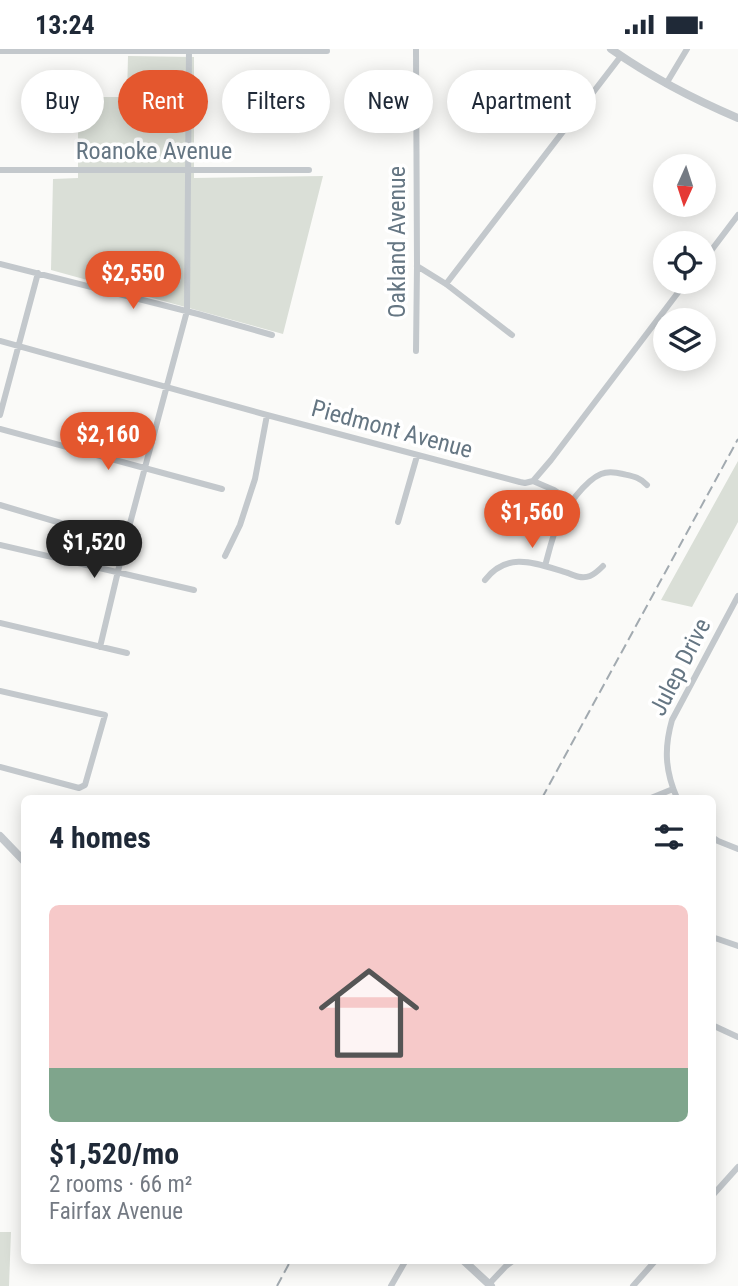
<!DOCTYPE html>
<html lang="en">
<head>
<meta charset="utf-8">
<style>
	:root { --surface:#fff; --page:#f6f6f7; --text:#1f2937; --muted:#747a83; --accent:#e4572e }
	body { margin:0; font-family:"Roboto Condensed",sans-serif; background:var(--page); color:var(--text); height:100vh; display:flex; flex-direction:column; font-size:26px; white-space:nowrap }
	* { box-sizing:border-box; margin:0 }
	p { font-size:23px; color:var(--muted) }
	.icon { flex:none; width:38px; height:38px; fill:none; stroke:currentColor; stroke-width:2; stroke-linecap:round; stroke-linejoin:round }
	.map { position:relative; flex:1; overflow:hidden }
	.details { position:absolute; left:21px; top:746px; width:695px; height:469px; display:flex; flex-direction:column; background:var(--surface); border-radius:10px; box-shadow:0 4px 18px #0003 }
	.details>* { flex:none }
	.hud { position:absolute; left:21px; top:21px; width:696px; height:63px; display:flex; gap:14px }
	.needle { width:46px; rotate:183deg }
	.fabs { position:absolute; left:653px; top:105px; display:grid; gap:14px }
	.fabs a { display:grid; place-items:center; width:63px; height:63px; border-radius:50%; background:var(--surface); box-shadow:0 4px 18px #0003; font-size:35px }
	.price { position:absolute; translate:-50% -60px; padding:0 16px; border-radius:24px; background:var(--accent); color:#fff; font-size:23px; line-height:46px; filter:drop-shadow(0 2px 4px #0008) }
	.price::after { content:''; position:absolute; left:50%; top:42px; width:21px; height:16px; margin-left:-10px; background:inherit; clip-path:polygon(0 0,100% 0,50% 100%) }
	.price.active { background:#222; color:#fff }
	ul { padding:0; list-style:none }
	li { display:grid; align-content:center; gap:14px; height:371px; padding:0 28px }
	li span { display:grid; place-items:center; height:217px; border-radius:10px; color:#555 }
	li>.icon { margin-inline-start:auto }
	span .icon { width:126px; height:126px; fill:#fffc; stroke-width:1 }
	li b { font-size:30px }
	h2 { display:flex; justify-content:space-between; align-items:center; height:84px; padding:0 28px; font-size:30px }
	.pill { padding:0 24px; border-radius:32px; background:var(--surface); box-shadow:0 4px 18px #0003; font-size:24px; line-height:63px }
	.pill.active { background:var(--accent); color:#fff }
	.status { display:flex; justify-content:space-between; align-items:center; height:49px; padding:0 35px; background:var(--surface); direction:ltr }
	.status svg { height:19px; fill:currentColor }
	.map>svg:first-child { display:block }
	.green { fill:#dadfd7 }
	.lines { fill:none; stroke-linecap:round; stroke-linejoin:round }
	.minor { stroke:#c3c8cc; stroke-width:6 }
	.tertiary { stroke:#c3c8cc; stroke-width:8 }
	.rail { stroke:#a2aab0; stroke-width:2; stroke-dasharray:10 5; stroke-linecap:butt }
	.labels { text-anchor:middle; stroke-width:7; stroke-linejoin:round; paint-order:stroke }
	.street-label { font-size:24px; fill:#657683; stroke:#fff }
</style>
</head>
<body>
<div class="status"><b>13:24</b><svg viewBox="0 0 49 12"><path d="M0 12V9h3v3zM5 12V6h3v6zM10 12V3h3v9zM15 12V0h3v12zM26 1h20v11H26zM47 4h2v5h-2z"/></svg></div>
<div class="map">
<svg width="738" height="1237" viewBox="0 0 738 1237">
	<rect width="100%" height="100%" fill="#fafaf8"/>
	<path class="green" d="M128 7 194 8V129L323 127 283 285 51 221 53 130 78 129V48H127Z
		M738 412V473L692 558 661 551Z
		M0 1183H11L9 1237H0Z"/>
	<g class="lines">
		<path class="minor" d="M0 2H327
			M666 35 687 0
			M0 121H309
			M704 211 738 166
			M0 215 198 265 272 286
			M417 217 446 235 512 286
			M446 235 621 7
			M0 292 267 366 520 433 525 434 533 432 551 411 686 233
			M416 302 417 217 416 0
			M0 366 38 224
			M0 380 222 440
			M533 432 554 441 572 453
			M0 456 125 493
			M398 473 417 407
			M0 496 194 541
			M225 507 240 476 255 430 267 366
			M545 517C549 503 552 488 558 475 564 460 586 431 601 425 608 422 615 423 623 425 632 427 640 428 647 436
			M485 531C508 501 537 515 568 524 575 527 582 530 590 527 595 525 599 521 603 517
			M0 574 127 604
			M100 598 125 493 187 262 189 0
			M0 642 105 666 85 736 79 739 0 718
			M651 749 673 740
			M677 749C665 722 664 699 672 671L738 547
			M712 788 718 792 738 800
			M712 888 738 897
			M712 976 738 988
			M712 1147 738 1118
			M489 1235 506 1217 514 1211
			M391 1237 406 1211
			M633 1237 656 1211"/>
		<path class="tertiary" d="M611 0C651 28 693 50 738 69
			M0 787 24 812
			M463 1211 491 1237"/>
		<path class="rail" d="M542 749 738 390
			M277 1237 291 1211"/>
	</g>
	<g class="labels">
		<g class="street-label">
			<text x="154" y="110">Roanoke Avenue</text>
			<text transform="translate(397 193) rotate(-90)" y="8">Oakland Avenue</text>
			<text transform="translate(392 380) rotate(15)" y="8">Piedmont Avenue</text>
			<text transform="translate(680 618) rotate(-63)" y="8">Julep Drive</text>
		</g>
	</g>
</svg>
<div class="fabs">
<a><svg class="needle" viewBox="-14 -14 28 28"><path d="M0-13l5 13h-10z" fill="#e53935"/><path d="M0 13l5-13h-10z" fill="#747a83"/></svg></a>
<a><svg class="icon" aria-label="locate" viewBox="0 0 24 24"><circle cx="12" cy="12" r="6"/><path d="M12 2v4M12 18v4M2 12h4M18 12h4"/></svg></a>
<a><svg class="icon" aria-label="layers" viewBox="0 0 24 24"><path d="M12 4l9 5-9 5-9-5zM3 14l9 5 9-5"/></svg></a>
</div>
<b class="price" style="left:133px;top:262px">$2,550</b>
<b class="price" style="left:108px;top:423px">$2,160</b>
<b class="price" style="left:532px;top:501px">$1,560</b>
<b class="price active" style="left:94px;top:531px">$1,520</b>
<div class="hud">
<a class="pill">Buy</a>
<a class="pill active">Rent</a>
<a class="pill">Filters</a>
<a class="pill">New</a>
<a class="pill">Apartment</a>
</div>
<section class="details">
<h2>4 homes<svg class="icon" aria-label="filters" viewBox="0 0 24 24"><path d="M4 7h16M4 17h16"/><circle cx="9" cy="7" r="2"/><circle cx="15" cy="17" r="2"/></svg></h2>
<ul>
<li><span style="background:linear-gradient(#f6c9c9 75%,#7fa58c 0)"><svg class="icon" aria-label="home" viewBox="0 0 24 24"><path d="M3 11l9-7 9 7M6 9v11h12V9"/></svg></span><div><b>$1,520/mo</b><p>2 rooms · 66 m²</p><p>Fairfax Avenue</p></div></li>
</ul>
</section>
</div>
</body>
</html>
